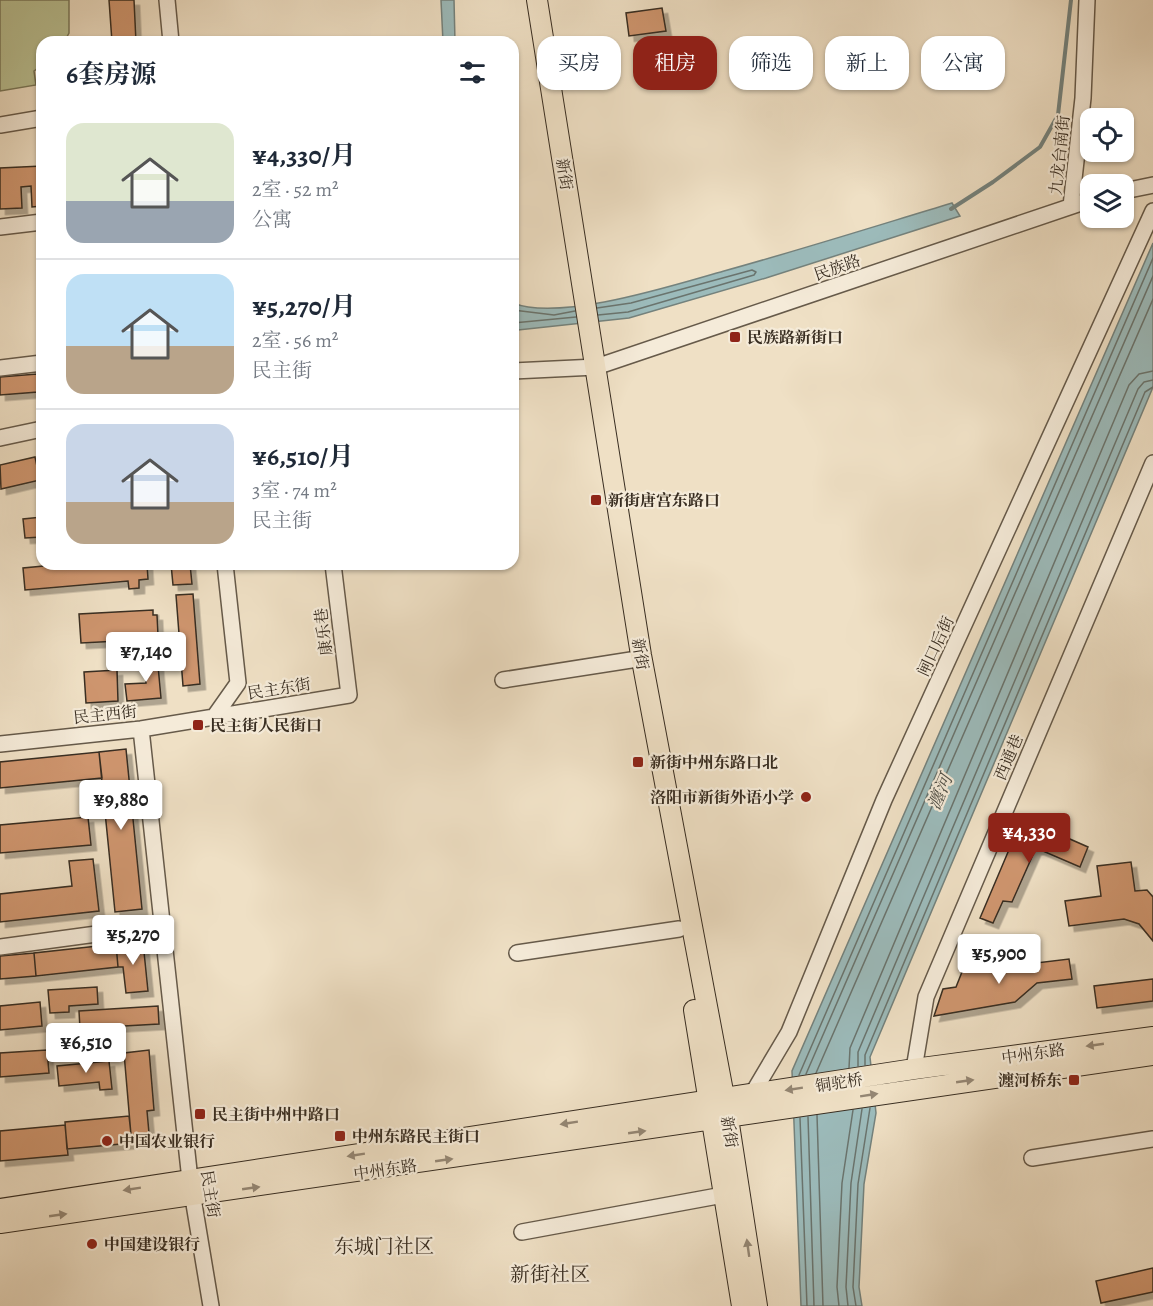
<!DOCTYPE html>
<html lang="zh">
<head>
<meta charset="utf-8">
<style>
	:root { --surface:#fff; --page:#f6f6f7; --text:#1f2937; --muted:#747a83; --line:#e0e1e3; --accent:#8f2418 }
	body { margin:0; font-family:Alegreya,"Noto Serif SC",serif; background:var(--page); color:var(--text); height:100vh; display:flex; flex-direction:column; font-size:22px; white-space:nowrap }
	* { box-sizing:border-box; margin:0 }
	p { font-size:20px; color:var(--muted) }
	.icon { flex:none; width:33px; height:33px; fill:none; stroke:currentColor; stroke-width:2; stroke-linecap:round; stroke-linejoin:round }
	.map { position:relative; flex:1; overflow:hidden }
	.side { position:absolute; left:36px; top:36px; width:483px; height:534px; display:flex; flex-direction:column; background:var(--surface); border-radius:18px; box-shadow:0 2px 4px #0004 }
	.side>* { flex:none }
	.hud { position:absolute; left:537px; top:36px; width:525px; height:54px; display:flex; gap:12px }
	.tools { position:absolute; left:1080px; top:108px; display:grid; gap:12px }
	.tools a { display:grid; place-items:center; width:54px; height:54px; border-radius:12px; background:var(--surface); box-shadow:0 2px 4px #0004; font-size:30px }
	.price { position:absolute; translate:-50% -51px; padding:0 14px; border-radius:6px; background:#fff; color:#222; font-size:20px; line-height:39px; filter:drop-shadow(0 2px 3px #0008) }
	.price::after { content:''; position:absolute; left:50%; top:36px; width:18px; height:14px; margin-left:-9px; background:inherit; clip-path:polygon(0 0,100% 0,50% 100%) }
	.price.on { background:var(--accent); color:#fff }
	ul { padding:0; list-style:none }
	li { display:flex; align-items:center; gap:18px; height:150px; padding:0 30px }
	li+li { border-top:2px solid var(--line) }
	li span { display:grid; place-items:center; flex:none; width:168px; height:120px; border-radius:18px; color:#555 }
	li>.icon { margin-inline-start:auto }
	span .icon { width:72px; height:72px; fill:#fffc; stroke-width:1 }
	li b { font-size:26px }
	h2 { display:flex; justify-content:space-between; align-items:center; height:72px; padding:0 30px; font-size:26px }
	.pill { padding:0 21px; border-radius:18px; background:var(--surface); box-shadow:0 2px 4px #0004; font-size:21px; line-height:54px }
	.pill.on { background:var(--accent); color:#fff }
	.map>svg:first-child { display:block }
	.green { fill:#bac294; stroke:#79785a; stroke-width:1.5 }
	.water { fill:#9cbbbb; stroke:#74827d; stroke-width:1.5 }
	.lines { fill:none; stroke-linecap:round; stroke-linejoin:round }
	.shore { stroke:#6a746e; stroke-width:1.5 }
	.stream { stroke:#74827d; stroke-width:4 }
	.building { fill:#ce956e; stroke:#382d21; stroke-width:1.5; filter:url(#shadow) }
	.minor-casing { stroke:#665a4a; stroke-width:18 }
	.major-casing { stroke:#382d21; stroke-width:22 }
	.minor { stroke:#f5ebd9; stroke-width:15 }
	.major { stroke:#efe0c5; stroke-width:20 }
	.oneway { fill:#948673 }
	.poi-dot { fill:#8f2418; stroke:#f5ebd9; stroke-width:2 }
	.labels { text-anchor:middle; stroke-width:4.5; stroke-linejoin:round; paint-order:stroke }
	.street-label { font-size:16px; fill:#382d21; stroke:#f5ebd9 }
	.poi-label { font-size:16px; font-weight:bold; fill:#382d21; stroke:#f5ebd9; text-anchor:start }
	.water-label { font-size:18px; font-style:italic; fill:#515048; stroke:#f5ebd9 }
	.quarter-label { font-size:20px; fill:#382d21; stroke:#f5ebd9 }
</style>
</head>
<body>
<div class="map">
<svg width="1153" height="1306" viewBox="0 0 1153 1306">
	<defs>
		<filter id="shadow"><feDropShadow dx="5.5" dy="5.5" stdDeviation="0" flood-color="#0004"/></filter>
	</defs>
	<rect width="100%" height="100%" fill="#efe0c5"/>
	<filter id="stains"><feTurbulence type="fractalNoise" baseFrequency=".00333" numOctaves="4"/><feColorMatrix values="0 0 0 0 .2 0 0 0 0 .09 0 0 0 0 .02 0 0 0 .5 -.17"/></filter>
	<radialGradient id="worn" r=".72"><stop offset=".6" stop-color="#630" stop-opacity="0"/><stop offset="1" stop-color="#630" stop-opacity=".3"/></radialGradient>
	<path class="green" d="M0 0H69V33L64 42H42V65L34 71 36 85 0 91Z"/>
	<path class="water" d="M441 0H454L455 42H443Z
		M952 203 960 216 766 278 629 318 518 330 513 328V303C560 322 674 285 724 271 800 250 876 226 952 203Z
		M1153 243V387L870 1057 876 1113 864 1184 859 1287 862 1306H801L792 1071Z"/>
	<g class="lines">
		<path class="shore" d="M597 308 631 303 752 270 756 272 754 275 628 312 598 315
			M513 310 554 315 575 311
			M513 323 576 317
			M865 1065V1055L1145 392 1153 387
			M858 1066V1052L1138 389 1144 382 1153 380
			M849 1068 850 1048 1129 385 1139 374 1153 371
			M816 1073 1153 299
			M806 1074 1153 276
			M799 1075 1153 258
			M817 1115 823 1306
			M808 1117 814 1306
			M800 1118 807 1306
			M839 1306 837 1287 842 1183 853 1110
			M848 1306 846 1287 851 1183 862 1109
			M856 1306 853 1287 858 1184 870 1108"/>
		<path class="stream" d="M951 209 993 182 1040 147 1058 115 1071 0"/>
	</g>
	<path class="building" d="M109 0H134L136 42H112Z
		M662 8 666 31 629 36 626 13Z
		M42 166V206L32 207 31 186 21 187 22 208 0 209V168Z
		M37 374 38 392 0 395V377Z
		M35 457 40 480 1 489 0 465Z
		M42 517V537L25 538 23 519Z
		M65 564H147L148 579 139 580V588L129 589 128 581 25 590 23 568Z
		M171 564H190L192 584 173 585Z
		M193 594 200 684 183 686 176 595Z
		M153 610V615H157L158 635 149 636V645L139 646 138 640 81 643 79 614Z
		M157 655 161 698 127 701 125 684 146 683 144 656Z
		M117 670 118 701 86 703 84 672Z
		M126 749 142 909 115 912 99 752Z
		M99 752 102 778 0 788V762Z
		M88 817 91 845 0 853V825Z
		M1038 825 1088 847 1080 867 1036 848 1012 902 1003 901 993 923 980 918 1014 838Z
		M93 859 99 911 0 922V894L72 886 69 861Z
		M1131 862 1135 891 1147 890 1153 897V941L1139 924 1124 919 1069 926 1065 901 1101 896 1097 866Z
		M143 942 148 991 126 993 123 967H118L116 944Z
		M116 944 118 967 36 976 34 953Z
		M34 953 36 976 0 979V956Z
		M1069 959 1072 979 1037 983 1015 1002 934 1016 943 989 956 987 962 972Z
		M1153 979V1001L1097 1008 1094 986Z
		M97 987 98 1004 69 1006V1012L50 1013 48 990Z
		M40 1002 42 1026 0 1030V1006Z
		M158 1006 159 1024 89 1028 90 1046 69 1047 68 1029H80L79 1011Z
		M47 1050 49 1073 0 1077V1053Z
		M149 1050 154 1110 147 1111 149 1133 131 1135 124 1053Z
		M109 1061 112 1089 100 1090 99 1082 59 1086 57 1066Z
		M129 1116 132 1143 67 1149 65 1122Z
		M65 1125 68 1155 0 1161V1131Z
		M1153 1268V1292L1101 1303 1096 1281Z"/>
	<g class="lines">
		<defs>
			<path id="minor" d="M167 0 171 42
				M0 125 42 118
				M1124 191 1153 185
				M1071 206 1083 98 1087 0
				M0 227 42 222
				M0 368 42 363
				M513 371 596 367 1090 200
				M0 438 42 429
				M503 680 631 660
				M214 717 238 683 225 564
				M141 729 190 1180 211 1306
				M0 744 141 729 349 695 333 564
				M0 947 163 925
				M517 953 679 929
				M914 1069 926 997 1153 463
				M751 1096 789 1032 884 800 1153 211
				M1032 1158 1153 1139
				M522 1232 734 1193"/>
			<path id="major" d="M537 0 641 655 728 1118 757 1306
				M694 1010 742 1306
				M0 1209 914 1069 1153 1037
				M0 1223 1153 1055"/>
		</defs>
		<use href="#minor" class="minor-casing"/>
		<use href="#major" class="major-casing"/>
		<use href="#minor" class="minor"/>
		<use href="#major" class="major"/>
	</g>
	<defs><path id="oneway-solid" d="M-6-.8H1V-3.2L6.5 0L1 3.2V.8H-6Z" transform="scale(1.5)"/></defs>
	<g class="oneway">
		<use href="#oneway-solid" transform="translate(1095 1045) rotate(172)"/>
		<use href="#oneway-solid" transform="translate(965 1081) rotate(-8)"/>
		<use href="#oneway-solid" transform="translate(794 1089) rotate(171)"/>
		<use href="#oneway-solid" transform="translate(869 1095) rotate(-9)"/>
		<use href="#oneway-solid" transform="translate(569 1123) rotate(171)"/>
		<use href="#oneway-solid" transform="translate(637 1132) rotate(-8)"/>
		<use href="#oneway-solid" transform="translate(356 1155) rotate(171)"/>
		<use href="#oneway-solid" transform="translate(444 1160) rotate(-8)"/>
		<use href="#oneway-solid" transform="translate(251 1188) rotate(-8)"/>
		<use href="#oneway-solid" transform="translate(132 1189) rotate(171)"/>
		<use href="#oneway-solid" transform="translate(58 1215) rotate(-8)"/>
		<use href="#oneway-solid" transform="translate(748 1248) rotate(-98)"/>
	</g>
	<g class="poi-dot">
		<rect x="729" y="331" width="12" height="12" rx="3"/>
		<rect x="590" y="494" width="12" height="12" rx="3"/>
		<rect x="192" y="719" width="12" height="12" rx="3"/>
		<rect x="632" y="756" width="12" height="12" rx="3"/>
		<circle cx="806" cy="797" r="6"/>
		<rect x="1068" y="1074" width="12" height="12" rx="3"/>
		<rect x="194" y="1108" width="12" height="12" rx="3"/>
		<rect x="334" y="1130" width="12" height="12" rx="3"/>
		<circle cx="107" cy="1141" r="6"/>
		<circle cx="92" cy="1244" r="6"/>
	</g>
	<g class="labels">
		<g class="street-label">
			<text transform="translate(1059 155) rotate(-84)" y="6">九龙台南街</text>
			<text transform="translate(565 174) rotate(81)" y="6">新街</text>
			<text transform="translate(837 267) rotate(-19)" y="6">民族路</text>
			<text transform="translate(323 632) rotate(-97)" y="6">康乐巷</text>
			<text transform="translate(935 646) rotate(-65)" y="6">闸口后街</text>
			<text transform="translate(641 654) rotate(80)" y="6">新街</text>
			<text transform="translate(279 688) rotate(-9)" y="6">民主东街</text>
			<text transform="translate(105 714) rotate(-6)" y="6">民主西街</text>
			<text transform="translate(1008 757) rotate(-67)" y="6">西通巷</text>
			<text transform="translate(1033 1053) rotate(-8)" y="6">中州东路</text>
			<text transform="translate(839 1082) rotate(-9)" y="6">铜驼桥</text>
			<text transform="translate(730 1132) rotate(80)" y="6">新街</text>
			<text transform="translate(385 1169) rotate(-8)" y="6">中州东路</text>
			<text transform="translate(211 1194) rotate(81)" y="6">民主街</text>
		</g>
		<g class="poi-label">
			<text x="747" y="343">民族路新街口</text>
			<text x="608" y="506">新街唐宫东路口</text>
			<text x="210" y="731">民主街人民街口</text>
			<text x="650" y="768">新街中州东路口北</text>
			<text x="794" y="803" text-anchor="end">洛阳市新街外语小学</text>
			<text x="1062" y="1086" text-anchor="end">瀍河桥东</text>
			<text x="212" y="1120">民主街中州中路口</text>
			<text x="352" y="1142">中州东路民主街口</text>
			<text x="119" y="1147">中国农业银行</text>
			<text x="104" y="1250">中国建设银行</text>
		</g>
		<g class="water-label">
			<text transform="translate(940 792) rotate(-67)" y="6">瀍河</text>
		</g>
		<g class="quarter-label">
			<text x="384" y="1253">东城门社区</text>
			<text x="550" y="1281">新街社区</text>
		</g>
	</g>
	<rect width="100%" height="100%" filter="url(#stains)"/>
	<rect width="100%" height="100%" fill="url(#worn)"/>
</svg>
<div class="tools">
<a><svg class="icon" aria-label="locate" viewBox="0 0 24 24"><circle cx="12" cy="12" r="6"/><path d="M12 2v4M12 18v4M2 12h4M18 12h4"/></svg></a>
<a><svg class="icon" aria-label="layers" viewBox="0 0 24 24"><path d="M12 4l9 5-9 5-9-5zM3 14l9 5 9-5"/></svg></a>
</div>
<b class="price" style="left:146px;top:683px">¥7,140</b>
<b class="price" style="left:121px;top:831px">¥9,880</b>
<b class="price on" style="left:1029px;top:864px">¥4,330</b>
<b class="price" style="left:133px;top:966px">¥5,270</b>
<b class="price" style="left:999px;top:985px">¥5,900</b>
<b class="price" style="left:86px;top:1074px">¥6,510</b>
<div class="hud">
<a class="pill">买房</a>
<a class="pill on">租房</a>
<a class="pill">筛选</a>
<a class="pill">新上</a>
<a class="pill">公寓</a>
</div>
<section class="side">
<h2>6套房源<svg class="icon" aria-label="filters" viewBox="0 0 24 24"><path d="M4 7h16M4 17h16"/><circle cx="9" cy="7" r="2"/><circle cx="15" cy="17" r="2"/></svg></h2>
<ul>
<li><span style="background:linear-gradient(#dfe7d0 65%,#9aa5b1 0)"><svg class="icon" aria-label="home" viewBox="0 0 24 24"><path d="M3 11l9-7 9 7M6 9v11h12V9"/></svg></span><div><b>¥4,330/月</b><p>2室 · 52 m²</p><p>公寓</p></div></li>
<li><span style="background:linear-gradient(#bfe0f5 60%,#b9a48a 0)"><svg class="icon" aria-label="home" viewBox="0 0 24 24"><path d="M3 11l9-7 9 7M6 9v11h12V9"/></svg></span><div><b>¥5,270/月</b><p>2室 · 56 m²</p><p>民主街</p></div></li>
<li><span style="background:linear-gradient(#c9d6e8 65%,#b9a48a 0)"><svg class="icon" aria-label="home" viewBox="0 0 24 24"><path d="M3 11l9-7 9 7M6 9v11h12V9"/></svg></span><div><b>¥6,510/月</b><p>3室 · 74 m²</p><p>民主街</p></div></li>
</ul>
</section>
</div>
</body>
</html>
